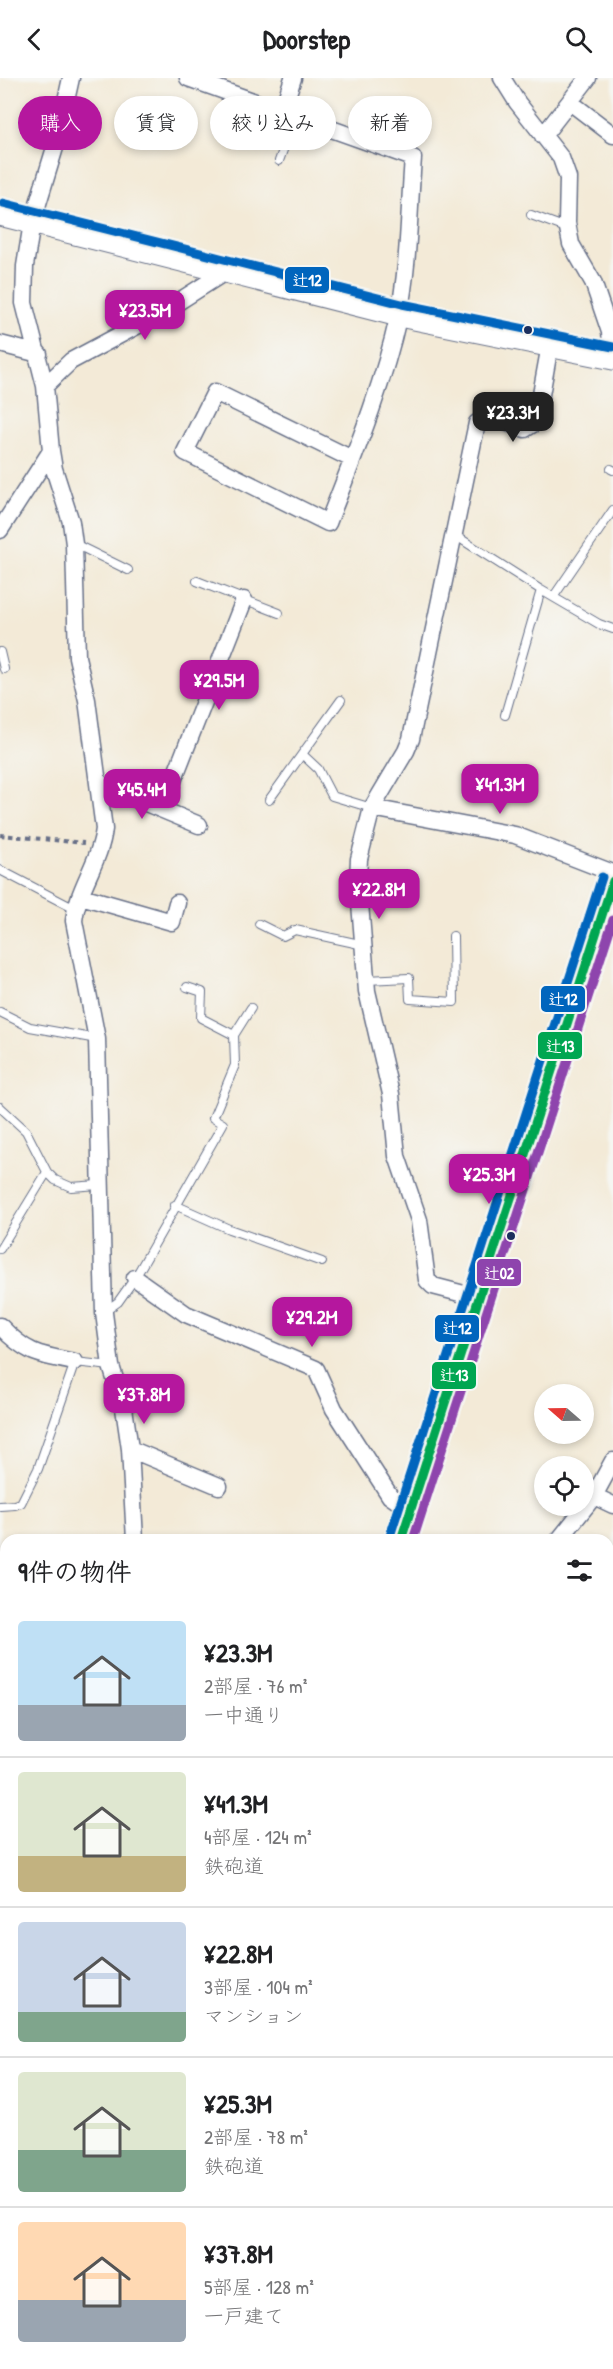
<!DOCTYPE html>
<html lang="ja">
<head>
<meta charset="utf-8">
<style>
	:root { --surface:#fff; --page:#f6f6f6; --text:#202124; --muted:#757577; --line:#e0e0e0; --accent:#b5179e }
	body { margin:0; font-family:"Patrick Hand","Klee One",sans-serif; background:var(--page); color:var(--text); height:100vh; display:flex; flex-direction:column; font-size:22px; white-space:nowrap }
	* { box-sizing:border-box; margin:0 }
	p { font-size:20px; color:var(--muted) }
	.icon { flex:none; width:33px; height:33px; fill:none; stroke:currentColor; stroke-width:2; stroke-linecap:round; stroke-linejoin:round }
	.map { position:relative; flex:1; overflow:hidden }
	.panel { position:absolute; left:0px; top:1456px; width:614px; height:836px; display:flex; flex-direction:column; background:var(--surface); border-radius:18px 18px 0 0; box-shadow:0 3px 9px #0003 }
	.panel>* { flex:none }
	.guide { position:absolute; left:18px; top:18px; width:578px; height:54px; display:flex; gap:12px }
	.needle { width:39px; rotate:290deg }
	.controls { position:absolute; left:534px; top:1306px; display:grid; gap:12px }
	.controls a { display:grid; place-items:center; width:60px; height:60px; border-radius:50%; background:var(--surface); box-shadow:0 3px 9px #0003; font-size:30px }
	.price { position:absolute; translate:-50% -51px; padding:0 14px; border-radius:12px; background:var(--accent); color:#fff; font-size:20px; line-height:39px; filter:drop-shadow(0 2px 3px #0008) }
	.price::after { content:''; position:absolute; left:50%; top:36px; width:18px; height:14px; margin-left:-9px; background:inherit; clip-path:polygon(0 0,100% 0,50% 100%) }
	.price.on { background:#222; color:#fff }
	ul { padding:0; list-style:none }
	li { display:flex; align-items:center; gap:18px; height:150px; padding:0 18px }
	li+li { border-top:2px solid var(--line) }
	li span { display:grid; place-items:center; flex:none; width:168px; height:120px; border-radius:6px; color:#555 }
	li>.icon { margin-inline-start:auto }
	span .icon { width:72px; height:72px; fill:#fffc; stroke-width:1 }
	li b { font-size:26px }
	h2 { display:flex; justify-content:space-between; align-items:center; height:72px; padding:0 18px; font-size:26px }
	.tag { padding:0 21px; border-radius:27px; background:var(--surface); box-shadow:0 3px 9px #0003; font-size:21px; line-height:54px }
	.tag.on { background:var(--accent); color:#fff }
	header { display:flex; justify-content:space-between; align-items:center; height:78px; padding:0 18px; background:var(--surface); font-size:27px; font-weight:800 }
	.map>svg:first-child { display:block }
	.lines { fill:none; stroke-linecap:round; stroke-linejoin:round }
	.service-casing { stroke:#677088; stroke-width:10 }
	.minor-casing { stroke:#677088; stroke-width:19 }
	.tertiary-casing { stroke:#677088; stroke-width:23 }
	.secondary-casing { stroke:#677088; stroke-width:26 }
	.path { stroke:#677088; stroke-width:4; stroke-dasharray:4.5 4.5; stroke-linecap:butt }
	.service { stroke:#fff; stroke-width:8 }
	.minor { stroke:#fff; stroke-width:16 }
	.tertiary { stroke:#fff; stroke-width:21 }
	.secondary { stroke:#fff; stroke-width:24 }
	.bus-1-casing { stroke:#f6f6f2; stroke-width:14 }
	.bus-2-casing { stroke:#f6f6f2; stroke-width:14 }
	.bus-3-casing { stroke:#f6f6f2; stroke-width:14 }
	.bus-1 { stroke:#00a651; stroke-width:9 }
	.bus-2 { stroke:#8e44ad; stroke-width:9 }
	.bus-3 { stroke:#0065bd; stroke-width:9 }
	.bus-dot { fill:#1b2f5e; stroke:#f6f6f2; stroke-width:2 }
	.line-badge { stroke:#f6f6f2; stroke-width:2 }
	.badge-label { font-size:16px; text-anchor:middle; font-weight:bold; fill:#fff }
</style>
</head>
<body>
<header><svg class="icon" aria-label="back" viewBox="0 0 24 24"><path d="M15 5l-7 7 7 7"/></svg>Doorstep<svg class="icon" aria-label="search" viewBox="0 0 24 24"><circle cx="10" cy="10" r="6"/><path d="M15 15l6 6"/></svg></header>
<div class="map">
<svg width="613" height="2291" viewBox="0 0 613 2291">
	<rect width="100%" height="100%" fill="#f6f6f2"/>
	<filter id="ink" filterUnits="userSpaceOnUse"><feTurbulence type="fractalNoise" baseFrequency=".0167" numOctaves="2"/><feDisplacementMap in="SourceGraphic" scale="12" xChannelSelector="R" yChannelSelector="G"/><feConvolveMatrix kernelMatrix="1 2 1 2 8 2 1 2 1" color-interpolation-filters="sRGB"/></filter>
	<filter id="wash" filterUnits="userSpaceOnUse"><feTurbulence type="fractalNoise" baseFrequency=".008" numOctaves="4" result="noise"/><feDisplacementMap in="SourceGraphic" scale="24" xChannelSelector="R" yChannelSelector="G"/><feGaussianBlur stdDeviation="1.35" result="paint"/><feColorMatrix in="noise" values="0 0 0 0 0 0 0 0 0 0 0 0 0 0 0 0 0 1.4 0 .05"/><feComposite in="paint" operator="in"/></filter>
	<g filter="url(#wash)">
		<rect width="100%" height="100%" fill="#f3ead7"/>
	</g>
	<g filter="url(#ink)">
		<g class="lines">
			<defs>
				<path id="service" d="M279 83 295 39
					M531 137 569 151
					M611 391 613 392
					M453 456 541 512 599 546 613 551
					M75 466 128 492
					M197 503 279 535
					M554 518 613 432
					M0 574 4 591
					M505 637 541 512
					M302 676 318 691 332 718 372 730
					M269 722 341 622
					M0 792 75 831
					M259 846 283 858 295 852 364 867
					M366 902 409 900 410 921 454 924 453 858
					M187 909 202 914 201 940 234 957
					M0 934 30 949 97 961
					M0 1029 26 1053 47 1094 55 1102 71 1109 99 1107
					M175 1127 229 1151 322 1184
					M0 1171 47 1094
					M104 1234 118 1224 135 1200 223 1046 213 1040 235 987 234 957 251 930
					M0 1428 15 1427 21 1425 38 1391 75 1284 111 1288
					M0 1545H6
					M0 2087 6 2089
					M0 2154 6 2156
					M235 2286 239 2291
					M531 2286 542 2291
					M62 2291 106 2288
					M459 2291 464 2286"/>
				<path id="minor" d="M188 0 413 80C409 130 409 191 398 240 382 311 354 378 328 445L185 374 215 314 352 381
					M502 0 517 24 561 80 568 100 567 145 571 166 593 204 610 254 613 281
					M570 24 613 57
					M282 34 293 0
					M543 58 588 0
					M0 266 39 276
					M45 308 71 283 159 236 225 194
					M51 373 54 391 71 444 74 466 77 579 87 622 104 751C100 784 77 811 74 843L97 961 104 1235 111 1288 124 1330 130 1371 135 1462
					M0 452 51 373 45 308 24 225 25 188 32 145 57 63 71 0
					M98 705 199 747
					M372 730 515 757 613 795
					M162 731 244 522
					M81 818 172 844 177 825
					M135 1200 186 1236 316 1291 334 1331 390 1418 410 1432
					M479 1220 433 1208 427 1202 419 1142 397 1078 391 1016 367 913 358 800 359 781 372 730 406 673 411 661 477 345 491 339 525 351 536 344 550 267
					M0 1248C27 1276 38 1277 75 1284
					M130 1371 219 1408
					M594 1418 613 1427
					M559 1462 594 1418 613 1383
					M0 1566 6 1582
					M608 1756 613 1767
					M608 1822 613 1818
					M608 2002 613 1999
					M608 2232 613 2234
					M424 2286 428 2291"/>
				<path id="tertiary" d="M0 137 399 238 613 281
					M401 1462 613 803
					M153 2291 154 2286"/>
				<path id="secondary" d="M0 1869 6 1871
					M608 2101 613 2103"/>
			</defs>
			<use href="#service" class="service-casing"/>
			<use href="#minor" class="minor-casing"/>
			<use href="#tertiary" class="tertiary-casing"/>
			<use href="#secondary" class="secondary-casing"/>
			<path class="path" d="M0 757 84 765"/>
			<use href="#service" class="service"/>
			<use href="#minor" class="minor"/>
			<use href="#tertiary" class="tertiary"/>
			<use href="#secondary" class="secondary"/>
			<defs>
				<path id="bus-1" d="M401 1462 613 803"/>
				<path id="bus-2" d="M413 1462 613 842"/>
				<path id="bus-3" d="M3 125 402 226 613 269
					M390 1458 602 799"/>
			</defs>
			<use href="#bus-1" class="bus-1-casing"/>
			<use href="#bus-2" class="bus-2-casing"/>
			<use href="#bus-3" class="bus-3-casing"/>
			<use href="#bus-1" class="bus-1"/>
			<use href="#bus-2" class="bus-2"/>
			<use href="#bus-3" class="bus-3"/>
		</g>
	</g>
	<g class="bus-dot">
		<circle cx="528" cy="252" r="5"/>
		<circle cx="511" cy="1158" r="5"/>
	</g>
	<g class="line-badge">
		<rect x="284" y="188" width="46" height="28" rx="6" fill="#0065bd"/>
		<rect x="540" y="907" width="46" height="28" rx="6" fill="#0065bd"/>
		<rect x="537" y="953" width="46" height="29" rx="6" fill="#00a651"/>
		<rect x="476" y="1180" width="46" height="29" rx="6" fill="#8e44ad"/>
		<rect x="434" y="1236" width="46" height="29" rx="6" fill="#0065bd"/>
		<rect x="431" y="1283" width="46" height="29" rx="6" fill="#00a651"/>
	</g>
	<g class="badge-label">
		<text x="307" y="208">辻12</text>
		<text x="563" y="927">辻12</text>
		<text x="560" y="974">辻13</text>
		<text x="499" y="1201">辻02</text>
		<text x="457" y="1256">辻12</text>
		<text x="454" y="1303">辻13</text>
	</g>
</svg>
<div class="controls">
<a><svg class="needle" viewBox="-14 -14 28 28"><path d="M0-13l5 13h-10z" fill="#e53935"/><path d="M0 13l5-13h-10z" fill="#757577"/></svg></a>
<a><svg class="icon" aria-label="locate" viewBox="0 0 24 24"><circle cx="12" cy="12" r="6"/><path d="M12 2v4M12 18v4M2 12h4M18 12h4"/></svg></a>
</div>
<b class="price" style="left:145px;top:263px">¥23.5M</b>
<b class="price on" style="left:513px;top:365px">¥23.3M</b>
<b class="price" style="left:219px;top:633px">¥29.5M</b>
<b class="price" style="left:500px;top:737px">¥41.3M</b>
<b class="price" style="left:142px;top:742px">¥45.4M</b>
<b class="price" style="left:379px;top:842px">¥22.8M</b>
<b class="price" style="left:489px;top:1127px">¥25.3M</b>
<b class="price" style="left:312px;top:1270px">¥29.2M</b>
<b class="price" style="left:144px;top:1347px">¥37.8M</b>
<div class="guide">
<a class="tag on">購入</a>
<a class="tag">賃貸</a>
<a class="tag">絞り込み</a>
<a class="tag">新着</a>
</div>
<section class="panel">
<h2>9件の物件<svg class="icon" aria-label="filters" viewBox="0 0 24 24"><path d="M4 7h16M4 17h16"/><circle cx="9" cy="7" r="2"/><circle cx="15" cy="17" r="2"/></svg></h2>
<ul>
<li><span style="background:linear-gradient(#bfe0f5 70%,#9aa5b1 0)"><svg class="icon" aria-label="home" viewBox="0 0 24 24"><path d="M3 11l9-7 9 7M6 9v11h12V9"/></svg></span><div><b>¥23.3M</b><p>2部屋 · 76 m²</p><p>一中通り</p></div></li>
<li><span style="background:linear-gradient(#dfe7d0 70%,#c2b280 0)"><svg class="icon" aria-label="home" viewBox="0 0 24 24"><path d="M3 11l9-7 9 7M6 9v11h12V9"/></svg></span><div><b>¥41.3M</b><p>4部屋 · 124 m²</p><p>鉄砲道</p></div></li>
<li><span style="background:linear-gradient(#c9d6e8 75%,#7fa58c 0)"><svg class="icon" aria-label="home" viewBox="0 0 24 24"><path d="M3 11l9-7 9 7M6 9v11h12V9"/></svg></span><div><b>¥22.8M</b><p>3部屋 · 104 m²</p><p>マンション</p></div></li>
<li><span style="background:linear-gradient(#dfe7d0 65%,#7fa58c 0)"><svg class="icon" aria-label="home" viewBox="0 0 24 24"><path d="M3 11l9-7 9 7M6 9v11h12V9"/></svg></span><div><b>¥25.3M</b><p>2部屋 · 78 m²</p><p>鉄砲道</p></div></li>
<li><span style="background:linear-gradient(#ffd9b3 65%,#9aa5b1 0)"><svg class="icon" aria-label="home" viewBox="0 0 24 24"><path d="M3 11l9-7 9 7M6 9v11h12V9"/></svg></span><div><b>¥37.8M</b><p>5部屋 · 128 m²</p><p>一戸建て</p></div></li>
</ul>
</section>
</div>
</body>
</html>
